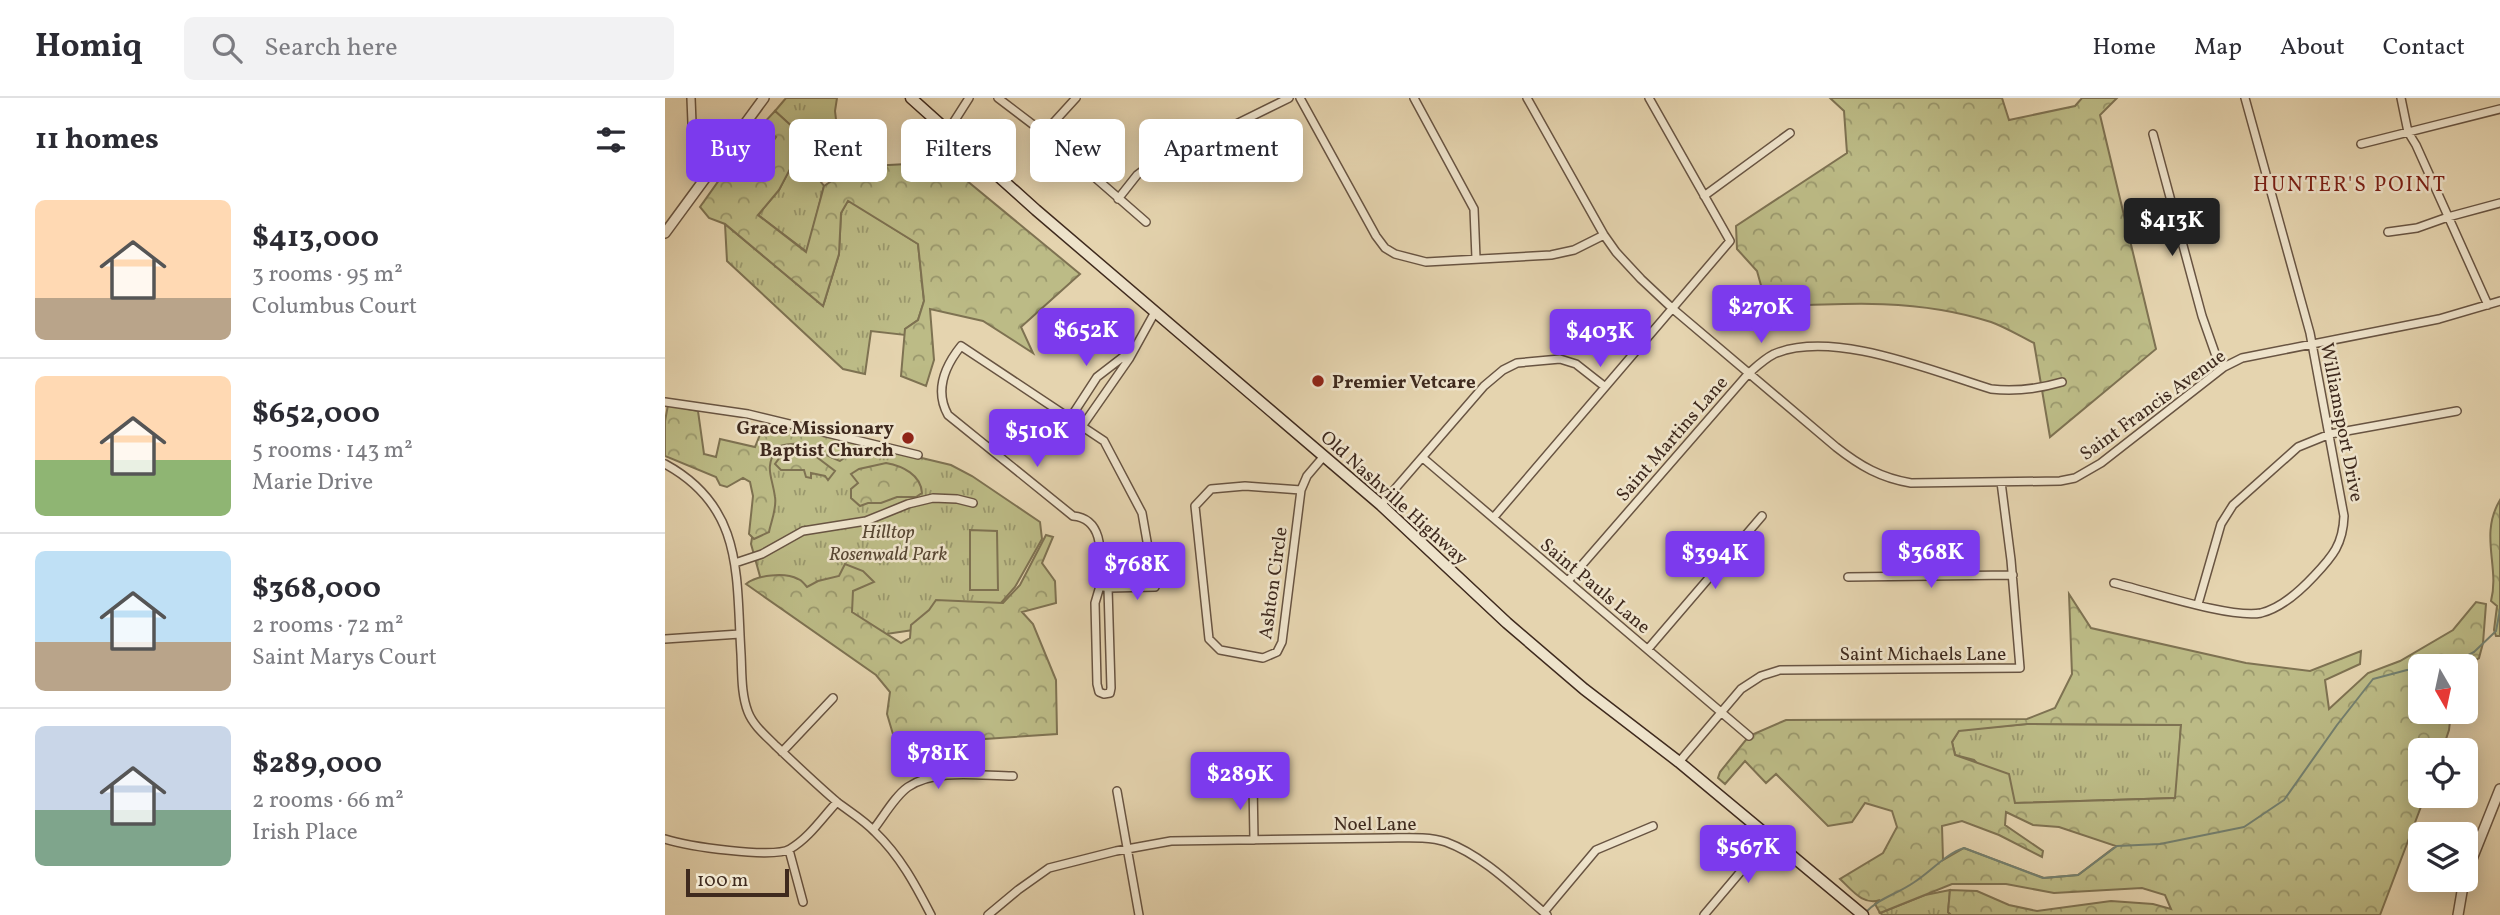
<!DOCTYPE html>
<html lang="en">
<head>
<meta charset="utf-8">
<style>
	:root { --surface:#fff; --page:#f2f2f3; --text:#2b2b33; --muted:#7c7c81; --line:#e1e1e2; --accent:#7c3aed }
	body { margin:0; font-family:Vollkorn,serif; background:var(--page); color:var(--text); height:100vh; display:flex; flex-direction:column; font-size:26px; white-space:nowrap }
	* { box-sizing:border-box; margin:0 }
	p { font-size:23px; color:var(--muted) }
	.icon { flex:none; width:38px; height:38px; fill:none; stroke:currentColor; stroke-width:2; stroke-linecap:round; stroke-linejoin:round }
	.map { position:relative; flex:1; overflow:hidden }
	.drawer { display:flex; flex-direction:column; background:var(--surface); width:665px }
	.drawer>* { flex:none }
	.top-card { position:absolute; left:21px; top:21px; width:665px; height:63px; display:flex; gap:14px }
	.needle { width:46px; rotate:171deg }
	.fabs { position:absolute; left:1743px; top:556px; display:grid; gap:14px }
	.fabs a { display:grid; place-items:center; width:70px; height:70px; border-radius:10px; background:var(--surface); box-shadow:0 4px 18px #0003; font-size:35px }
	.scale { position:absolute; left:21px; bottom:18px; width:103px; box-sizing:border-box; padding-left:7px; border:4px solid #3f2a1e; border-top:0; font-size:19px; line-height:24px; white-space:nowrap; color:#3f2a1e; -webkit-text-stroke:5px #eee3cb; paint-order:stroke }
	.price { position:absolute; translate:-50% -60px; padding:0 16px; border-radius:7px; background:var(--accent); color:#fff; font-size:23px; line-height:46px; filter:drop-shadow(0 2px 4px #0008) }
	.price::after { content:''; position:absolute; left:50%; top:42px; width:21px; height:16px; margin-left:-10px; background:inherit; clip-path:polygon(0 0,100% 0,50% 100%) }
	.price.on { background:#222; color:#fff }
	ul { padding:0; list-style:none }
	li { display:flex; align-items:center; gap:21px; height:175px; padding:0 35px }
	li+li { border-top:2px solid var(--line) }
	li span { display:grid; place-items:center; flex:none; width:196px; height:140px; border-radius:10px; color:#555 }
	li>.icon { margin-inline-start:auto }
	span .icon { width:84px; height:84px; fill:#fffc; stroke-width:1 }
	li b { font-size:30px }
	h2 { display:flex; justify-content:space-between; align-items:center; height:84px; padding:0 35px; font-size:30px }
	.pill { padding:0 24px; border-radius:10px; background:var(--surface); box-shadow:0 4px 18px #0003; font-size:24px; line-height:63px }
	.pill.on { background:var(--accent); color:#fff }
	header { display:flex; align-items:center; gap:42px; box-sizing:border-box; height:98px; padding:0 35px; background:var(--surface); border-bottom:2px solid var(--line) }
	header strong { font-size:33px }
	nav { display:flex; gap:38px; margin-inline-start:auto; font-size:24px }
	.search { width:490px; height:63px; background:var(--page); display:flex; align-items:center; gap:18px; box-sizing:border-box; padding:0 24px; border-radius:10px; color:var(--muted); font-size:26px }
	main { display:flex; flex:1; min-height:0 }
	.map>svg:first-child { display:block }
	.grass { fill:url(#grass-tufts); stroke:#7e7252; stroke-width:2 }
	.forest { fill:url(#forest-crowns); stroke:#7e7252; stroke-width:2; fill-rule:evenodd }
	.pitch { fill:#bcbb86; stroke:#7e7252; stroke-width:2 }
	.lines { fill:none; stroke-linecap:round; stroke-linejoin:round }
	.stream { stroke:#738070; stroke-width:2 }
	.minor-casing { stroke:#685442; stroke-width:10 }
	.tertiary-casing { stroke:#685442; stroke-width:12 }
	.secondary-casing { stroke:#3f2a1e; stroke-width:13 }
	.minor { stroke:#eee3cb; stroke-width:7 }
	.tertiary { stroke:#eee3cb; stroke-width:9 }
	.secondary { stroke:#eee3cb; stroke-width:10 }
	.poi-dot { fill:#8f2418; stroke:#eee3cb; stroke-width:2.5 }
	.labels { text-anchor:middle; stroke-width:5; stroke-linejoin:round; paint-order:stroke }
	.poi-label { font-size:19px; font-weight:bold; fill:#3f2a1e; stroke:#eee3cb; text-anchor:start }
	.street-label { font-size:19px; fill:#3f2a1e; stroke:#eee3cb }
	.park-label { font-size:19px; font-style:italic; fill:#584733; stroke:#eee3cb }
	.neighbourhood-label { font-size:21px; letter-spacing:2px; fill:#7a1f14; stroke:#eee3cb }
</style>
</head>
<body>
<header>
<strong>Homiq</strong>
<div class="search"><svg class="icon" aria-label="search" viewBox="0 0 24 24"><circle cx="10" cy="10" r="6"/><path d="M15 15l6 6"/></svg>Search here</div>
<nav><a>Home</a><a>Map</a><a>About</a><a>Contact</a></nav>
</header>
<main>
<section class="drawer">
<h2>11 homes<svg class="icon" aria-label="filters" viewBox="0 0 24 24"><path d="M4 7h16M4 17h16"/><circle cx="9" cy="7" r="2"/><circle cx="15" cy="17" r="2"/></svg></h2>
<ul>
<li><span style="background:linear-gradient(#ffd9b3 70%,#b9a48a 0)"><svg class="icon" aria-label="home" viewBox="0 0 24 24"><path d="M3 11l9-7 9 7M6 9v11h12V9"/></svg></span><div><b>$413,000</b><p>3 rooms · 95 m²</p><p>Columbus Court</p></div></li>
<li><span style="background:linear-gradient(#ffd9b3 60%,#8fb573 0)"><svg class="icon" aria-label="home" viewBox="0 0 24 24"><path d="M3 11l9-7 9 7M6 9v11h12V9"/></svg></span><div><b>$652,000</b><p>5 rooms · 143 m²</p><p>Marie Drive</p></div></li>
<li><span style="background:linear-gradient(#bfe0f5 65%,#b9a48a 0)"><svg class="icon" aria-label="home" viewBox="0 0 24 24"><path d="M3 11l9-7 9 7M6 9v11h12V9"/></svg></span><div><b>$368,000</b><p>2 rooms · 72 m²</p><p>Saint Marys Court</p></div></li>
<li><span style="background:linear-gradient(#c9d6e8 60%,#7fa58c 0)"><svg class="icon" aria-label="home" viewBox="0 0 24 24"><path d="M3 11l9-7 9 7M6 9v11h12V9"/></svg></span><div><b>$289,000</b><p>2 rooms · 66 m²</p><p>Irish Place</p></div></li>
</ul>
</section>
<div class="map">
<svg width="1835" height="817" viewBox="0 0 1835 817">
	<defs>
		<pattern id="grass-tufts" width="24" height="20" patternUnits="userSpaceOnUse" patternTransform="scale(1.75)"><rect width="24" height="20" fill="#bcbb86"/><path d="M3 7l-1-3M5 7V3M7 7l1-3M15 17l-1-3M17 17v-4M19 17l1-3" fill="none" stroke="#9a986d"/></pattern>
		<pattern id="forest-crowns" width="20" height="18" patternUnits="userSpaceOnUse" patternTransform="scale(1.75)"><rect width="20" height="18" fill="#bcbb86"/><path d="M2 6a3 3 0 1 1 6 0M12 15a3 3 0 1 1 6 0" fill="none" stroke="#9a986d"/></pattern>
	</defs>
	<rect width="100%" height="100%" fill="#e5d4af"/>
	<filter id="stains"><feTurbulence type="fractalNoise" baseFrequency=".00286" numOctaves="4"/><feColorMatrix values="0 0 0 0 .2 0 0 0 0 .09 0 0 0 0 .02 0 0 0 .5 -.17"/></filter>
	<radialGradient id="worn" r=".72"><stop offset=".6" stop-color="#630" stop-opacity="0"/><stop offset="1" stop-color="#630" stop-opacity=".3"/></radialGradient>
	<path class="grass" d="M121 0H172L170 13 173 38 149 75 159 88 142 154 93 117 114 92 140 41 110 13Z
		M183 102 253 146 259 203 253 222 240 231V237L206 233 200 276 178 271 62 163 60 126 158 208 174 156 176 115Z
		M106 324 286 367 307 378 375 424 377 441 350 489 336 505 255 531 201 539 96 482 86 446Z
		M1362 626 1516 627 1511 700 1350 705 1309 662 1290 657 1287 644 1294 632Z
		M1285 792 1283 814 1286 817H1218L1215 815 1260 797Z"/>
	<path class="forest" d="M1165 0H1337L1344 22 1410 8 1417 0H1452L1435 17 1491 251 1385 339 1369 245C1355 238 1340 229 1326 224 1253 200 1177 205 1102 209L1092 173 1072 151 1071 128 1182 55 1179 13Z
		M110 13 141 41 114 92 93 117 141 154 159 88 187 69 242 66 260 51 284 68 415 176 356 229 368 255 318 223 265 211 269 262 261 288 236 278 240 231 253 222 259 203 253 146 183 103 176 115 174 156 158 208 60 126 44 120 35 109 67 64 97 59 111 39 95 29Z
		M3 307 33 313 39 356 51 359 55 341 90 349 100 324H106L179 341V360L175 363C149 354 143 339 112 349 99 371 107 377 110 399 112 410 106 424 104 434L89 441 84 436 88 398 85 384 78 380 62 389 55 387 51 379 0 358V323Z
		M121 351H141L170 373 163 382 160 378 146 375V380L141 379 139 372H116L110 366Z
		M221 365C238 368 256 377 257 395L251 399H232L216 405H203L195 408 186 400V391L193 385 186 376 194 371Z
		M1835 402V538H1831L1829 532 1832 508 1826 503C1835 469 1814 437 1835 402Z
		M381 437 388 439 377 465 390 483 391 505 357 514 368 526 391 582 392 636 305 642 230 643 222 616 225 594 211 577 81 486C92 477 120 474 133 481 137 482 139 486 142 489L153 483 174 478 180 466 198 473 209 484 188 493 187 514 236 545 245 540 246 527 264 512 271 502 338 505 355 487Z
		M1404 496 1426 530 1581 565 1645 573 1696 553 1695 566 1660 582 1664 611 1703 575 1735 563 1788 532 1811 504 1821 506 1818 545 1814 560 1800 569H1755V614H1786L1784 632 1777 653H1755V698H1760L1715 817H1286L1283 814 1285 792 1312 793 1344 807 1372 813 1446 803 1488 806 1506 811 1500 797 1477 790 1389 795 1341 786H1287L1215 815 1210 806 1215 802C1198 808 1187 792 1175 781L1218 755 1232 729 1227 713 1200 705 1187 724 1163 728 1111 676 1101 685 1080 663 1060 686 1053 680 1055 674 1084 638 1121 622 1362 621 1390 610 1407 576ZM1362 626 1516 627 1510 700 1350 705 1344 676 1290 657 1287 644 1294 633ZM1341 714 1368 727 1394 729 1451 748 1413 777 1379 780 1299 750 1278 762 1277 728 1297 723 1334 737 1377 759 1378 753 1340 727Z"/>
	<path class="pitch" d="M305 432 332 433 333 492H305Z"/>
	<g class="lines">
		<path class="stream" d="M1781 569 1809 554 1831 533 1835 512
			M1200 815C1214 800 1232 796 1248 785 1266 774 1280 756 1299 750L1378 780 1413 777 1452 748 1495 746 1579 729 1619 702 1672 627 1708 581 1742 572 1755 571"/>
		<defs>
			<path id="minor" d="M26 0 29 75 38 82
				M333 0 379 35 481 124
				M635 0 711 138 720 150 730 156 761 164 886 157 909 152 939 137
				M749 0 809 111 811 160
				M862 0 939 137 951 154 976 181 1008 211 1171 349C1195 368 1216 380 1246 385L1395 383 1410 380 1436 365 1559 269 1577 260 1774 221 1835 203
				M1736 0 1743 34 1751 47 1823 207
				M283 33 304 0
				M379 35 411 0
				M1488 36 1537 218 1550 255 1559 269
				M1696 46 1835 11
				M1039 98 1125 35
				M453 101 472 77 480 71 624 0
				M1723 134 1752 130 1783 119 1835 105
				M0 304 83 316 253 357
				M406 319 432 279 467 252
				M418 327 464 261 490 214
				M758 360 1084 638
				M0 366C79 409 71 477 76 556 77 575 76 596 83 614 88 627 100 637 110 647 130 666 151 686 172 704 185 714 199 722 210 734 235 758 250 786 266 817
				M636 392 580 388 546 391 530 408 544 541 555 552 598 560 612 554 617 544 636 392 642 378 659 358
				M716 407 819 288 838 272 852 265 895 261 911 266 939 288
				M829 419 1065 143 984 0
				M70 465 97 456 138 433 201 423 243 406 268 400 292 401 308 405
				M1183 479 1348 477
				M903 483 1083 276C1092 268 1099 261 1109 256 1168 231 1267 273 1326 291 1352 294 1373 291 1397 284
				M1449 485C1483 493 1566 521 1596 515 1617 510 1635 493 1649 478 1668 458 1678 446 1679 418L1645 235 1580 0
				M435 488 430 505 432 586 434 594 439 596 445 595 446 590 443 490 490 489 477 415 439 343 296 248C280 268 269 292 283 317L408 418C442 421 435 463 435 488L443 490
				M1533 506 1556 426 1568 407 1633 349 1665 336 1792 313
				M0 541 75 536
				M983 551 1097 418
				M117 654 168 600
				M1014 664 1076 591 1096 578 1115 572 1355 570 1346 462 1336 384
				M588 685 589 742
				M452 693 474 817
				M208 732C219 718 230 698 243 689 271 670 316 678 348 678
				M0 741C21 748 108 761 125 751 144 740 158 719 172 704
				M124 752 138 804
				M879 814 931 752 988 728
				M323 817 353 792 384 770 451 753 506 743 721 740C740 740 763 738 781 744 819 758 852 792 882 817
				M1039 817 1105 739"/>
			<path id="tertiary" d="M0 135 99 0
				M1801 776 1835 691
				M1793 817 1799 782"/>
			<path id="secondary" d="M246 0 371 112 716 407 842 525 919 591 1014 664 1198 817"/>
		</defs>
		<use href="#minor" class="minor-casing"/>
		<use href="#tertiary" class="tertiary-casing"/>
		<use href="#secondary" class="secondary-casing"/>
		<use href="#minor" class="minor"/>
		<use href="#tertiary" class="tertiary"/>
		<use href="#secondary" class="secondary"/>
	</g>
	<g class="poi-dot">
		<circle cx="653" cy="283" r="7"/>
		<circle cx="243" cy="340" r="7"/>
	</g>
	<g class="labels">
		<g class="poi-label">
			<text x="667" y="290">Premier Vetcare</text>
			<text x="229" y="336" text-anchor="end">Grace Missionary<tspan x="229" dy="22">Baptist Church</tspan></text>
		</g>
		<g class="street-label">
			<text transform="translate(1487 306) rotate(-36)" y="7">Saint Francis Avenue</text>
			<text transform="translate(1678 324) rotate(79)" y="7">Williamsport Drive</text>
			<text transform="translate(1006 340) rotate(-49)" y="7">Saint Martins Lane</text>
			<text transform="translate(730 399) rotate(42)" y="7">Old Nashville Highway</text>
			<text transform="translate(607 485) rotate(-82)" y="7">Ashton Circle</text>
			<text transform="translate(931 487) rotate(40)" y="7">Saint Pauls Lane</text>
			<text x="1258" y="562">Saint Michaels Lane</text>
			<text x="710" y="732">Noel Lane</text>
		</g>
		<g class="park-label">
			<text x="223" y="440">Hilltop<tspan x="223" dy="22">Rosenwald Park</tspan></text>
		</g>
		<g class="neighbourhood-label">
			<text x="1685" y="93">HUNTER'S POINT</text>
		</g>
	</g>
	<rect width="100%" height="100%" filter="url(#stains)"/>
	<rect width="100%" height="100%" fill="url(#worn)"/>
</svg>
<div class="fabs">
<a><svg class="needle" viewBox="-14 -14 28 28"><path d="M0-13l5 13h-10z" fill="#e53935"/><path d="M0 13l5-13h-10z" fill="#7c7c81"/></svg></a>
<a><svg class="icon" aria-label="locate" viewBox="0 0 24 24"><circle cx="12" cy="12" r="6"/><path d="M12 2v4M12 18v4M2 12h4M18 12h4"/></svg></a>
<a><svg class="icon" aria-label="layers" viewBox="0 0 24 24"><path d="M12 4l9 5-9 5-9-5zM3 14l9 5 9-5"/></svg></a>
</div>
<div class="scale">100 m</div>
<b class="price on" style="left:1507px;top:160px">$413K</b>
<b class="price" style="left:1096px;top:247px">$270K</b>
<b class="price" style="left:421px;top:270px">$652K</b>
<b class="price" style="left:935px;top:271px">$403K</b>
<b class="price" style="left:372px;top:371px">$510K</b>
<b class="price" style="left:1266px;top:492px">$368K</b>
<b class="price" style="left:1050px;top:493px">$394K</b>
<b class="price" style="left:472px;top:504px">$768K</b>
<b class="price" style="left:273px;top:693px">$781K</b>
<b class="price" style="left:575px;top:714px">$289K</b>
<b class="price" style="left:1083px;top:787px">$567K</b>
<div class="top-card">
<a class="pill on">Buy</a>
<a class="pill">Rent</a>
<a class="pill">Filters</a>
<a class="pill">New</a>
<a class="pill">Apartment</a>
</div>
</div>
</main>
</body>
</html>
